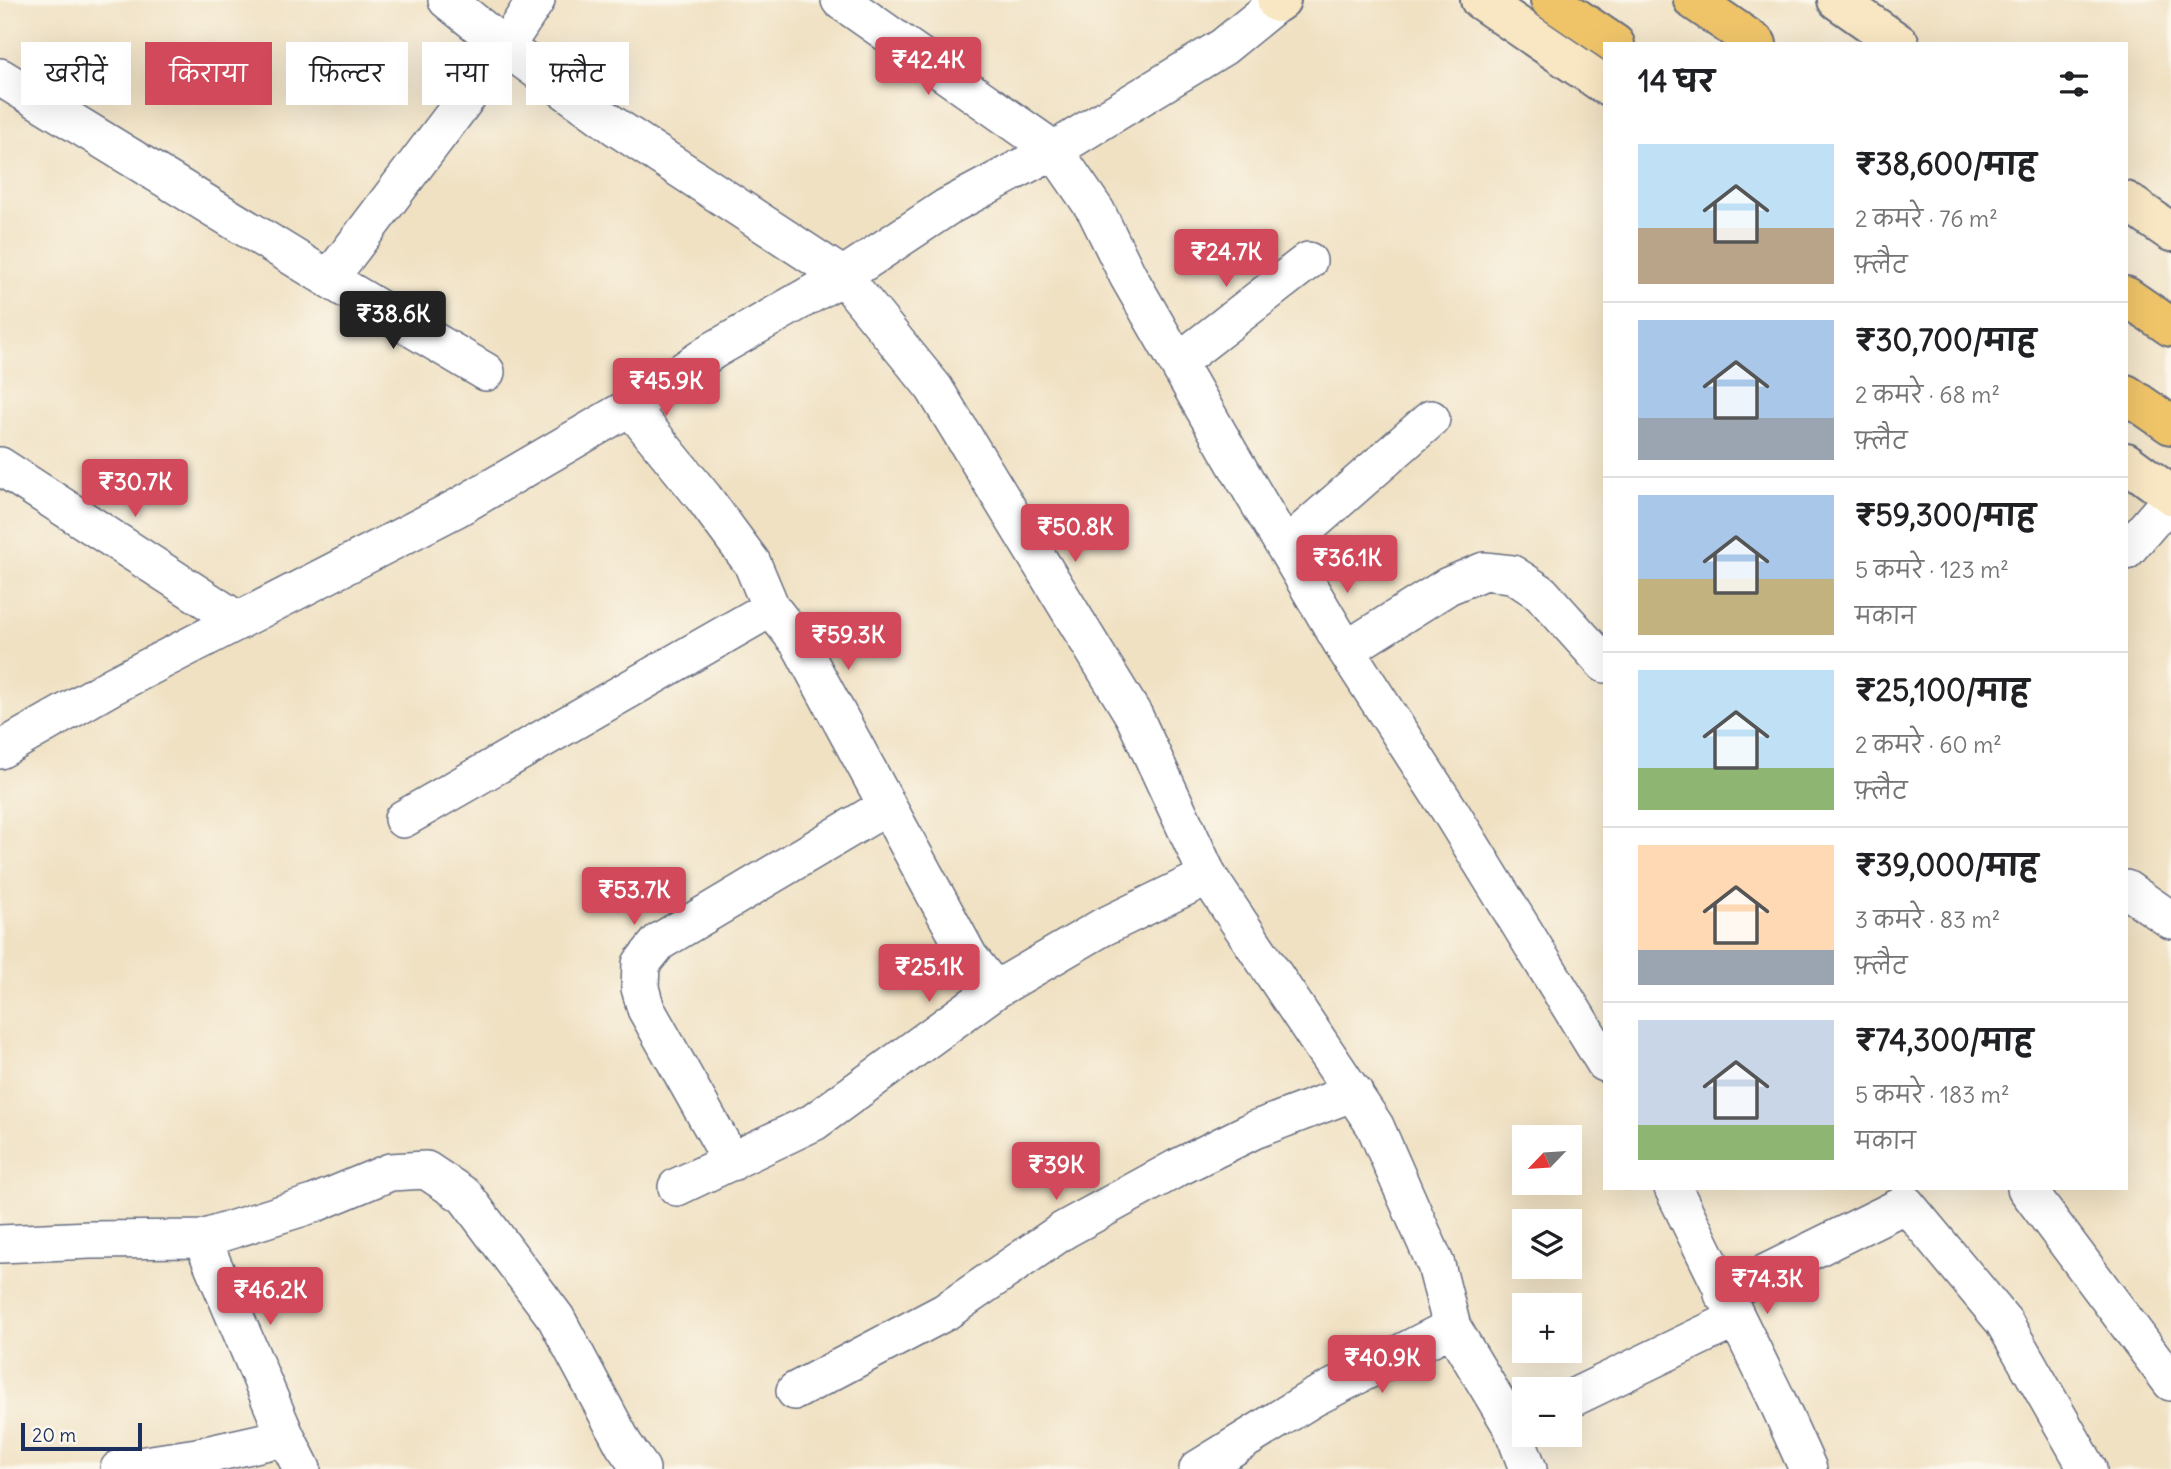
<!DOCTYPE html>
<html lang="hi">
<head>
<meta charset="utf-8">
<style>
	:root { --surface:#fff; --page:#f6f6f6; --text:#202124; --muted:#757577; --line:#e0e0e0; --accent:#d1495b }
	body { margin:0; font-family:Delius,"Playpen Sans Deva",sans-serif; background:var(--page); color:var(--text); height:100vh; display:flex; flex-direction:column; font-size:26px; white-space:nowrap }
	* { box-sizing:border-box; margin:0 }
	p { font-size:23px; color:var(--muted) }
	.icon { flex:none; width:38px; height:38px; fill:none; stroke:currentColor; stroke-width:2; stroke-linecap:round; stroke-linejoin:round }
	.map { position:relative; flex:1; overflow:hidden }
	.drawer { position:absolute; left:1603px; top:42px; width:525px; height:1148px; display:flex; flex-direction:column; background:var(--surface); border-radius:0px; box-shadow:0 7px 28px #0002 }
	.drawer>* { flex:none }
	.guide { position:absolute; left:21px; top:42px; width:665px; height:63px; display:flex; gap:14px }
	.needle { width:46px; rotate:245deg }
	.controls { position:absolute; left:1512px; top:1125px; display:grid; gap:14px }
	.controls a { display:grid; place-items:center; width:70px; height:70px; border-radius:0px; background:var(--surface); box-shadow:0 7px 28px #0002; font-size:35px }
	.scale { position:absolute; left:21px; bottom:18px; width:121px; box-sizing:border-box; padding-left:7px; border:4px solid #1b2f5e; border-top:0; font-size:19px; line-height:24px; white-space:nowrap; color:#1b2f5e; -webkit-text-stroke:5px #fbf7ec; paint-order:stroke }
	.price { position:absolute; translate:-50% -60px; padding:0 16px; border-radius:7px; background:var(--accent); color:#fff; font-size:23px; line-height:46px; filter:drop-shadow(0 2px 4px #0008) }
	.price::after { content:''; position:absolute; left:50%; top:42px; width:21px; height:16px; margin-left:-10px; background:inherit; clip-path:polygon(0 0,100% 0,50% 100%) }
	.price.selected { background:#222; color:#fff }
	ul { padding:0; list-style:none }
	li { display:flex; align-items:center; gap:21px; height:175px; padding:0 35px }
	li+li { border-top:2px solid var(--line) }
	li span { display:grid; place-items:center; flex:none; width:196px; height:140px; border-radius:0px; color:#555 }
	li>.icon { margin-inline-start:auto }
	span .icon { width:84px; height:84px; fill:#fffc; stroke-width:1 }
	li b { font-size:30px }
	h2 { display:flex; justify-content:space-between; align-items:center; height:84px; padding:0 35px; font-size:30px }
	.chip { padding:0 24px; border-radius:0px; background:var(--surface); box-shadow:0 7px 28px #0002; font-size:24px; line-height:63px }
	.chip.selected { background:var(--accent); color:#fff }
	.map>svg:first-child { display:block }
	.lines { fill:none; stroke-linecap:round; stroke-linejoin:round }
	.street-casing { stroke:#666d81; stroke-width:40 }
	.secondary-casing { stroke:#666d81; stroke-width:42 }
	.highway-casing { stroke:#666d81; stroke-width:42 }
	.street { stroke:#fff; stroke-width:37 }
	.secondary { stroke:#f9e7c3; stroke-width:38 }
	.highway { stroke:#efc469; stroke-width:38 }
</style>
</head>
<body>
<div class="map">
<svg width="2171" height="1469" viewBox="0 0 2171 1469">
	<rect width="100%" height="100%" fill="#fbf7ec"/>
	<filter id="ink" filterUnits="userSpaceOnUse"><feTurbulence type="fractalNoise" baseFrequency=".0143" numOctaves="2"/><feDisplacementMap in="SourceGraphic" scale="14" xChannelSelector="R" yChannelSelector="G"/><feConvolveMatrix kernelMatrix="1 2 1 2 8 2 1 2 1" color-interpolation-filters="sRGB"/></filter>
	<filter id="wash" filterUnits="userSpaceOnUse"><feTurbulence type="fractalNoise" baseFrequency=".00686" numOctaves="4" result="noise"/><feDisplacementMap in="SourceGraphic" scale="28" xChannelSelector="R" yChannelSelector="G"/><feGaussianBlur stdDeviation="1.57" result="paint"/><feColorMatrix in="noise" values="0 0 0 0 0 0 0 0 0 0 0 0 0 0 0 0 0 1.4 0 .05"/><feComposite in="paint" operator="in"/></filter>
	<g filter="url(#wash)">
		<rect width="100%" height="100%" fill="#f0e1c3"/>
	</g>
	<g filter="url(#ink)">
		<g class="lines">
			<defs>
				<path id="street" d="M447 0 505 47 616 127 843 276 934 388 1134 716 1208 876 1375 1126 1436 1265 1452 1327
					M840 0 1054 150 1096 211 1128 276 1234 461 1346 650 1450 811 1605 1063
					M0 77 329 279 505 47 536 0
					M329 279 486 372
					M1178 362 1308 261
					M630 407 704 498 752 563 771 608 799 643 969 957 995 990
					M0 466 239 621
					M1285 547 1431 419
					M2126 551 2171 499
					M1346 650 1448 586 1484 571 1512 574 1541 593 1605 664
					M0 750 112 686 457 508 630 407 714 350 843 276 947 207 1054 150 1223 47 1277 3
					M403 819 771 608
					M2126 889 2171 920
					M732 1162 646 1009 640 988 641 964 659 942 887 806
					M677 1187 814 1122 995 990 1101 928 1208 876
					M1673 1188 1775 1396 1808 1469
					M2026 1188 2171 1382
					M202 1239 286 1437
					M0 1244 90 1240 202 1239 313 1204 390 1172 426 1170 465 1196 556 1318 624 1445 641 1469
					M1723 1294 1906 1204 2004 1322 2088 1469
					M795 1391 945 1312 1064 1230 1177 1168 1254 1130 1354 1092
					M1570 1399 1736 1319
					M119 1469 197 1457 286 1437 302 1469
					M1198 1469 1313 1398 1452 1327 1512 1427 1528 1469"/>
				<path id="secondary" d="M1480 0 1605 85
					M1837 0 1900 44
					M1277 3 1281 0
					M2126 201 2171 232
					M2126 462 2171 495"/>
				<path id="highway" d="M1550 0 1615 44
					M1693 0 1757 44
					M2126 296 2171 327
					M2126 394 2171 425"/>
			</defs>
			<use href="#street" class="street-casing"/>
			<use href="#secondary" class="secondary-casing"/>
			<use href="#highway" class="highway-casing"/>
			<use href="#street" class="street"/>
			<use href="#secondary" class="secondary"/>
			<use href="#highway" class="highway"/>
		</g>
	</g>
</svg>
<div class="controls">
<a><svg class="needle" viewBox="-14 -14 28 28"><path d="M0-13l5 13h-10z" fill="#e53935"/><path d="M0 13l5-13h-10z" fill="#757577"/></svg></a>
<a><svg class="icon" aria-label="layers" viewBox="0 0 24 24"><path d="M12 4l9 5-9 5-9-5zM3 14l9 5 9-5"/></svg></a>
<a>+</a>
<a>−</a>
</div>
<div class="scale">20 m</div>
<b class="price" style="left:928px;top:97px">₹42.4K</b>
<b class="price" style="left:1226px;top:289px">₹24.7K</b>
<b class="price selected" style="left:393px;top:351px">₹38.6K</b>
<b class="price" style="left:666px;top:418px">₹45.9K</b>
<b class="price" style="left:135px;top:519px">₹30.7K</b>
<b class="price" style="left:1075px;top:564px">₹50.8K</b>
<b class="price" style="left:1347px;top:595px">₹36.1K</b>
<b class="price" style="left:848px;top:672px">₹59.3K</b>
<b class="price" style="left:634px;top:927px">₹53.7K</b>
<b class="price" style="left:929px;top:1004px">₹25.1K</b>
<b class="price" style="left:1056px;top:1202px">₹39K</b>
<b class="price" style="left:1767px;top:1316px">₹74.3K</b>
<b class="price" style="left:270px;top:1327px">₹46.2K</b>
<b class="price" style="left:1382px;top:1395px">₹40.9K</b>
<div class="guide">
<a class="chip">खरीदें</a>
<a class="chip selected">किराया</a>
<a class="chip">फ़िल्टर</a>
<a class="chip">नया</a>
<a class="chip">फ़्लैट</a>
</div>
<section class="drawer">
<h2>14 घर<svg class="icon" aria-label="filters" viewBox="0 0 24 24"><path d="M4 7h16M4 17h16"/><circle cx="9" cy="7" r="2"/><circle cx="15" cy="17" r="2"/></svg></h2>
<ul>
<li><span style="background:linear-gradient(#bfe0f5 60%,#b9a48a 0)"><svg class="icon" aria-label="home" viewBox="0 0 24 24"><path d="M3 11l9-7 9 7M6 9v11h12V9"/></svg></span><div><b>₹38,600/माह</b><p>2 कमरे · 76 m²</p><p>फ़्लैट</p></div></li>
<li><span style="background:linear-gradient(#a9c7e8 70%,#9aa5b1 0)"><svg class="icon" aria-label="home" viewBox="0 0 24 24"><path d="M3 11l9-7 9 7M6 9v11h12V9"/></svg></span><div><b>₹30,700/माह</b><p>2 कमरे · 68 m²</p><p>फ़्लैट</p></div></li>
<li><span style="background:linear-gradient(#a9c7e8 60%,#c2b280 0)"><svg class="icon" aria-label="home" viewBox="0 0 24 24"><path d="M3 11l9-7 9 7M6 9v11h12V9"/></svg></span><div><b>₹59,300/माह</b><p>5 कमरे · 123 m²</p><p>मकान</p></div></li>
<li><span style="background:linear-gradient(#bfe0f5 70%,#8fb573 0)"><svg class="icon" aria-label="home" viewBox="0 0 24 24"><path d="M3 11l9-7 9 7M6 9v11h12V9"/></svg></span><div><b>₹25,100/माह</b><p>2 कमरे · 60 m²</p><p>फ़्लैट</p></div></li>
<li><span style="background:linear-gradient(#ffd9b3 75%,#9aa5b1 0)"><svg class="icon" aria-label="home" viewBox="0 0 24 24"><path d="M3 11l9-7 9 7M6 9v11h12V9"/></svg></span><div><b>₹39,000/माह</b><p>3 कमरे · 83 m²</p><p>फ़्लैट</p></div></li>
<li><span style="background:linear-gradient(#c9d6e8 75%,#8fb573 0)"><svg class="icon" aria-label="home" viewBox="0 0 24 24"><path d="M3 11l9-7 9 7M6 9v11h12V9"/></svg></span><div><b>₹74,300/माह</b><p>5 कमरे · 183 m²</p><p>मकान</p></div></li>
</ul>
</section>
</div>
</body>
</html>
